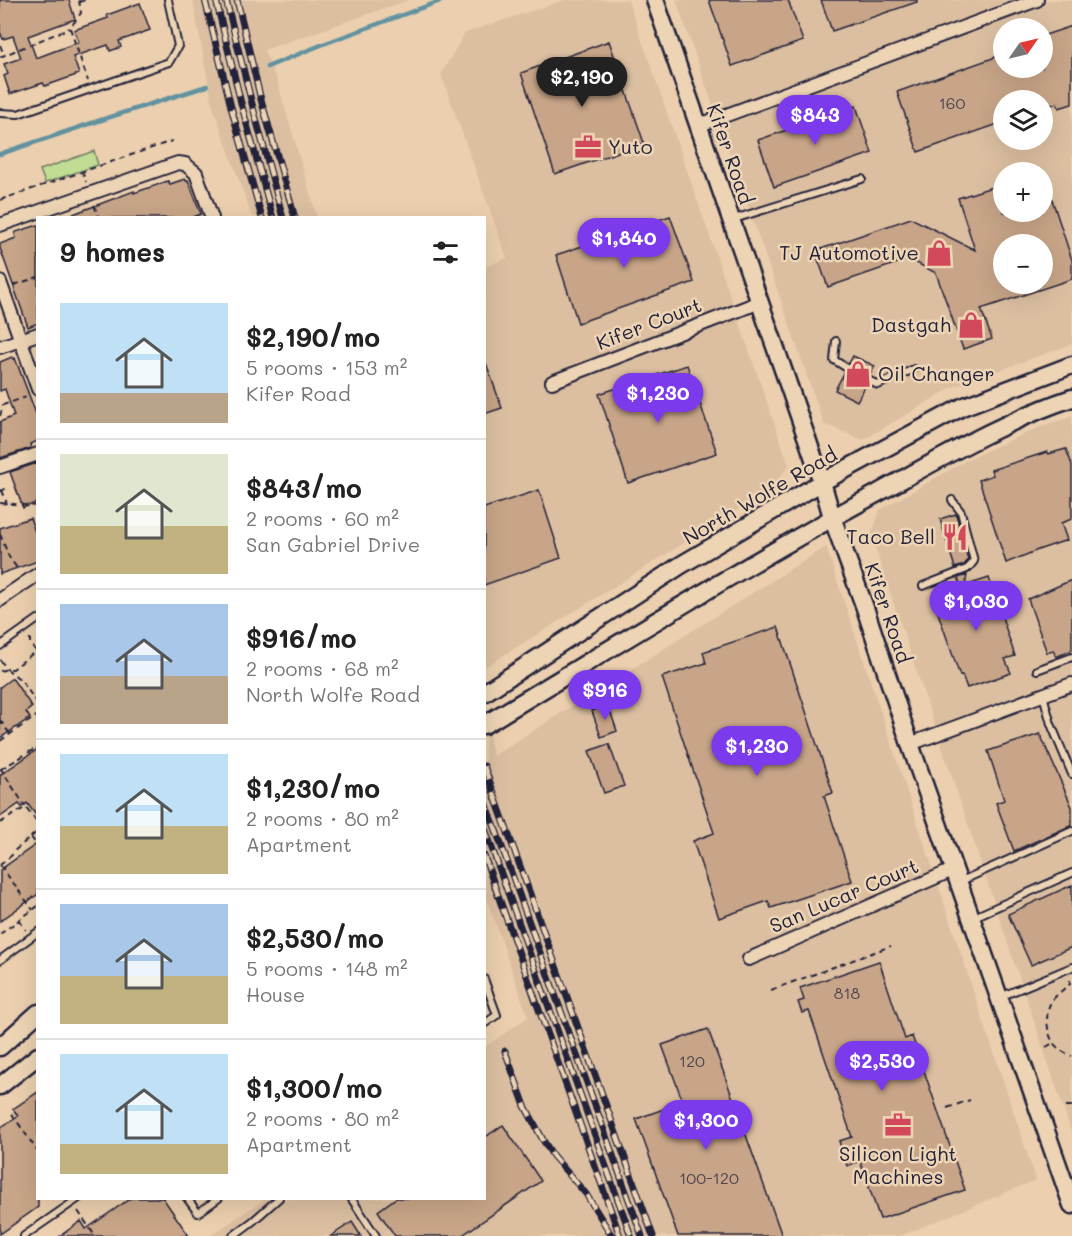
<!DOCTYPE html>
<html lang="en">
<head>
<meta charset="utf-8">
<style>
	:root { --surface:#fff; --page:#f6f6f6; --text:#222; --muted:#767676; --line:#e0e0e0; --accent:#7c3aed }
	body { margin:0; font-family:Mali,sans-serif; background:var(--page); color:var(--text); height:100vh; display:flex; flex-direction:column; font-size:22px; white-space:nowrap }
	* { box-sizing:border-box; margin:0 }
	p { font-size:20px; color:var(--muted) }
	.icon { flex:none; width:33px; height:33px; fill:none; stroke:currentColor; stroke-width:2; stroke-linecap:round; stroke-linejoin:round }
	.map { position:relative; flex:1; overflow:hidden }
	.drawer { position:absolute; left:36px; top:216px; width:450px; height:984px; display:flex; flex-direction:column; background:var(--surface); border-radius:0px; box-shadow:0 6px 24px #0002 }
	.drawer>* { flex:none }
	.needle { width:39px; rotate:56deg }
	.tools { position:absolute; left:993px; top:18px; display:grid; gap:12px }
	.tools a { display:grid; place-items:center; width:60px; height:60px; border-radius:50%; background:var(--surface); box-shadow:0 6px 24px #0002; font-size:30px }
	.price { position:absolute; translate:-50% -51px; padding:0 14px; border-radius:21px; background:var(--accent); color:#fff; font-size:20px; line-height:39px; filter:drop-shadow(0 2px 3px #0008) }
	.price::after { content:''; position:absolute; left:50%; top:36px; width:18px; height:14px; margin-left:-9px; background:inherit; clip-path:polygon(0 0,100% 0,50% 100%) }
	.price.on { background:#222; color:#fff }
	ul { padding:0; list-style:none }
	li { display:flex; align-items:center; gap:18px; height:150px; padding:0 24px }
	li+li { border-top:2px solid var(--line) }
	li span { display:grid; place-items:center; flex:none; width:168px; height:120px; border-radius:0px; color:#555 }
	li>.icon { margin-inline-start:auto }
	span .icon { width:72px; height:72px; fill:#fffc; stroke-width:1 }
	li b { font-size:26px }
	h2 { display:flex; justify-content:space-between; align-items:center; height:72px; padding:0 24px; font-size:26px }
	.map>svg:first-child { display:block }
	.built { fill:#dcbfa1; fill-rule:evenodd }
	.green { fill:#c1dc93; stroke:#727f67; stroke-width:1.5 }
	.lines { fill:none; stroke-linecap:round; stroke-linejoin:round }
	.stream { stroke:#6292a0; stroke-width:4.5 }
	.building { fill:#c8a588; stroke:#22223b; stroke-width:1.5; fill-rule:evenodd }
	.service-casing { stroke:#22223b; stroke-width:10 }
	.minor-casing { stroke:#22223b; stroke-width:16 }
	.secondary-casing { stroke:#22223b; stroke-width:21 }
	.path { stroke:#22223b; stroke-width:2; stroke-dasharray:6 4.5; stroke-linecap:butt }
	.service { stroke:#edd4b5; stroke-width:6 }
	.minor { stroke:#edd4b5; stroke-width:12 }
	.secondary { stroke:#edd4b5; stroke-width:16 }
	.rail-casing { stroke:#22223b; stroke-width:7 }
	.rail { stroke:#edd4b5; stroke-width:4.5; stroke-dasharray:14; stroke-linecap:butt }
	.labels { text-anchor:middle; stroke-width:5; stroke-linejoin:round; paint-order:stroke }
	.number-label { font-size:16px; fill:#4c434e }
	.poi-label { font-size:20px; fill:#22223b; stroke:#edd4b5; text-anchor:end }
	.street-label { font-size:20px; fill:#22223b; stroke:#edd4b5 }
</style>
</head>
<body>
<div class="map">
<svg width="1072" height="1236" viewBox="0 0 1072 1236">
	<rect width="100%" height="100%" fill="#ebcfae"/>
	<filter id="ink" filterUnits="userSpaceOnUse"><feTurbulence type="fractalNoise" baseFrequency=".0167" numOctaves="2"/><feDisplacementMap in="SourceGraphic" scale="12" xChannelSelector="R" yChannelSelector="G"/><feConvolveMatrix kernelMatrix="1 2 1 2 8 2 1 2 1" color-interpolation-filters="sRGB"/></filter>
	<g filter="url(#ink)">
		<path class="built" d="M193 0H409L264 50 277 81 317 217H252L212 104Z
			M565 0H628L789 466 768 491 485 667V267L507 258 441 74 465 33Z
			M676 0H1072V344L953 387 863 440 824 424ZM1004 28H1042V68H1004ZM1004 100H1042V140H1004ZM1004 172H1042V212H1004ZM1004 244H1042V284H1004Z
			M1072 417V1134L871 536 880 510 972 457 1047 424Z
			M826 547 1036 1180 900 1236H210L265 1199 484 1198 485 1047 528 1017 485 894V714L493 756Z"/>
		<path class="green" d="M94 151 98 165 45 183 40 170Z"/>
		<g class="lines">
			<path class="stream" d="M267 67 326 43 443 0
				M0 154 110 117 207 86"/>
		</g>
		<path class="building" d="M0 0H69L75 19 28 36 36 58 79 42 74 30 108 18 107 15 140 3 150 30 119 41 121 47 110 51 108 45 73 57 79 74 45 86 43 83 10 94 4 76 8 74 4 64 21 58 13 36 3 39 0 32Z
			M709 0H788L803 41 732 66Z
			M821 0H917V2L832 31Z
			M1072 26V104L1059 108 1057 103 1042 108V100H1004V122L918 152 897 92 1004 54V68H1042V36Z
			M609 41 644 143 555 174 521 73Z
			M856 106 872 153 774 187 758 140Z
			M1045 178 1072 260V279L981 309 992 339 963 349 936 273 909 259 828 287 815 251 911 218 975 250 958 198 1004 183V212H1042V179ZM1004 244H1042V284H1004Z
			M185 179 186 181 188 180 201 214 191 218H69L68 216 134 191V193L168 181 170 184Z
			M670 216 694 282 578 323 556 255Z
			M38 225V323L28 327 0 248V244L16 238 15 234 16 232Z
			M853 356 875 366 870 375H867L864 377 863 381 866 385 857 401 835 390 844 373H849L852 370V366L849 363Z
			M12 357 13 359 15 358 38 419V441L30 444 31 448 0 458V422L14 416 5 389 0 391V362Z
			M484 363H486L502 408 484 414Z
			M687 365 717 453 628 483 599 394Z
			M1066 449 1072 465V519L1061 523 1067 540 1038 550 1006 563 979 480 993 475 991 470 1047 452 1048 454Z
			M37 463 38 502 23 508 10 472Z
			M539 490 561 558 484 585V508Z
			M956 514 968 560 964 565 955 568 940 519Z
			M30 518 38 540V561L0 574V528Z
			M967 575 965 586 989 578 1015 656 1005 659 1011 673 967 688 962 675 960 676 937 610 940 609 935 596 961 587 958 578Z
			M1072 580V650L1056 657 1053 650 1047 653 1028 599Z
			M778 627 833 793 824 796 852 881 771 908 768 901 719 918 693 841 714 833 662 677 706 663 703 652Z
			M12 678 32 707 26 712 30 718 0 738V687Z
			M608 705 617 731 601 737 592 711Z
			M1040 734 1072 807V825L1014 851 996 803 1004 800 988 751Z
			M609 744 624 786 604 793 589 751Z
			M38 749V818L27 803 22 807 19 804 0 817V775Z
			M38 843V894L0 921V870Z
			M1072 885V947L1031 965 1008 914Z
			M879 961 905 1039 912 1036 965 1190 880 1219 860 1161 847 1166 839 1141 852 1137 809 1011 802 1013 798 1002 804 1000 800 988Z
			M708 1029 782 1236H678L636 1119 683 1102 662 1045Z
			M38 1092V1207L0 1234V1128L18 1116 13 1109Z
			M503 1125 541 1181 461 1236H395L378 1211 396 1198H484V1138Z
			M131 1198H163L189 1236H60L81 1221 86 1229Z
			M352 1222 361 1236H331Z"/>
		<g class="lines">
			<defs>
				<path id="service" d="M0 113 18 114 169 62 178 46 168 0
					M731 220 862 179
					M836 341 834 360 847 368
					M868 380 878 385 914 369
					M923 586 967 569 971 565 974 561 961 512 952 500
					M0 646 38 619
					M1037 670 1072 657
					M1043 695 1051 724 1072 774
					M959 882 1072 831
					M972 918 1072 873
					M0 960 38 932
					M484 979 497 1015 484 1024
					M1000 997 1072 967
					M187 1198 198 1213 219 1198
					M351 1198 376 1236
					M24 1236 79 1198
					M233 1236 253 1221 279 1198"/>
				<path id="minor" d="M697 126 1037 0
					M0 225 178 163 185 164 196 173 212 218
					M0 282 38 389
					M0 347 38 334
					M552 382 760 302
					M0 467 38 454
					M0 600 38 574
					M910 744 1072 684
					M749 959 955 869"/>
				<path id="secondary" d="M655 0 822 482 832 517 865 608 910 744 1072 1205
					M484 693 681 565 822 482 962 407 1072 365
					M484 725C614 647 743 566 876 494 940 459 1003 421 1072 398
					M0 1047 38 1013
					M0 1086 38 1056"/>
			</defs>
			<use href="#service" class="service-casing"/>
			<use href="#minor" class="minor-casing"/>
			<use href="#secondary" class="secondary-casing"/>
			<path class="path" d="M79 0 81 13 70 28 88 81
				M79 2 85 0
				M0 45 4 55
				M0 57 70 28
				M82 171 86 182
				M0 200 172 141
				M94 205 99 218
				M14 285 38 277
				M0 416 3 405 26 397
				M2 490 7 504
				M0 491 8 488
				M0 503 38 506
				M0 534 9 557 19 571
				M0 660 7 669 22 681 38 705
				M0 671 7 669H13L36 651 30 643V638
				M0 720 10 734
				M0 741 38 715
				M1 769 38 747
				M0 770 1 769 25 806
				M0 823 26 807 38 824
				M31 837 38 847
				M0 865 33 910
				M0 865 12 855 13 852 38 831
				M19 920 26 930
				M0 934 38 906
				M1070 980V984C1063 990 1054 996 1050 1004 1045 1014 1047 1033 1053 1042 1057 1049 1065 1053 1072 1056
				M771 990 891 946
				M1046 1047 1053 1043
				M1066 1106H1072
				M947 1108 970 1100
				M12 1114 38 1152
				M78 1211 95 1236"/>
			<use href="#service" class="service"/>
			<use href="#minor" class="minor"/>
			<use href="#secondary" class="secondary"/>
			<defs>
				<path id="rail" d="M205 0 231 107 262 218
					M216 0 241 103 273 218
					M226 0 251 100 283 218
					M237 0 260 96 295 218
					M484 766 653 1236
					M484 797 642 1236
					M484 826 631 1236
					M484 856 620 1236
					M505 1051 525 1106 543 1140 553 1156 586 1194 612 1236"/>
			</defs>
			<use href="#rail" class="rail-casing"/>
			<use href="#rail" class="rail"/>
		</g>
	</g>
	<defs>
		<symbol id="office-bare" viewBox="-9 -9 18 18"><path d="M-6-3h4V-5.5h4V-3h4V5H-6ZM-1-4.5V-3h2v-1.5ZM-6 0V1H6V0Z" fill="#d1495b" stroke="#edd4b5" stroke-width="2.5" paint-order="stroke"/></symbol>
		<symbol id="shop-bare" viewBox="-9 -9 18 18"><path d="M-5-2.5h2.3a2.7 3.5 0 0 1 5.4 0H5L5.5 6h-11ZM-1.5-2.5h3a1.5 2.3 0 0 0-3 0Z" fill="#d1495b" stroke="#edd4b5" stroke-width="2.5" paint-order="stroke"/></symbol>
		<symbol id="restaurant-bare" viewBox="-9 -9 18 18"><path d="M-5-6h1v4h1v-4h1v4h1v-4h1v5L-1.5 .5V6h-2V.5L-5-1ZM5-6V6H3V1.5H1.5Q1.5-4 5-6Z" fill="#d1495b" stroke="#edd4b5" stroke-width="2.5" paint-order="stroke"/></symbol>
	</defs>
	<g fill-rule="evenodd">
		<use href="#office-bare" x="569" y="128" width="38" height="38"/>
		<use href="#shop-bare" x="920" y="234" width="38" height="38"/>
		<use href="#shop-bare" x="952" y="306" width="38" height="38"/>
		<use href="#shop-bare" x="839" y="355" width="38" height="38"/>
		<use href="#restaurant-bare" x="936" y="518" width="38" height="38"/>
		<use href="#office-bare" x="879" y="1106" width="38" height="38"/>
	</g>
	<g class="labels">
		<g class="number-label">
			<text x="952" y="109">160</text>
			<text x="847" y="999">818</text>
			<text x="692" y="1067">120</text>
			<text x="709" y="1184">100-120</text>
		</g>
		<g class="poi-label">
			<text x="608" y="154" text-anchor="start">Yuto</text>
			<text x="919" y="260">TJ Automotive</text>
			<text x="951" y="332">Dastgah</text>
			<text x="878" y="381" text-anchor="start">Oil Changer</text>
			<text x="935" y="544">Taco Bell</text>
			<text x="898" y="1161" text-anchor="middle">Silicon Light<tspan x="898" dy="23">Machines</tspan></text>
		</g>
		<g class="street-label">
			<text transform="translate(730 154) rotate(71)" y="7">Kifer Road</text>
			<text transform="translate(649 324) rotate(-21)" y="7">Kifer Court</text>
			<text transform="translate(760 496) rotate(-30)" y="7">North Wolfe Road</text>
			<text transform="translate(888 613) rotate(71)" y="7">Kifer Road</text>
			<text transform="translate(844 896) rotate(-23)" y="7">San Lucar Court</text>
		</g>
	</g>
</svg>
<div class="tools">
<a><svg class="needle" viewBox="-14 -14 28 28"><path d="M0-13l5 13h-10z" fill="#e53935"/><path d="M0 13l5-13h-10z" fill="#767676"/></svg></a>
<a><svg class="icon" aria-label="layers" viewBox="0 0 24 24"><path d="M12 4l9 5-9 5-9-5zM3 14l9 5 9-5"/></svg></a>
<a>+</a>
<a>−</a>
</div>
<b class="price on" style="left:582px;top:108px">$2,190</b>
<b class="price" style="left:815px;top:146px">$843</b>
<b class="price" style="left:624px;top:269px">$1,840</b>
<b class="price" style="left:658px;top:424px">$1,230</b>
<b class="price" style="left:976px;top:632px">$1,030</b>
<b class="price" style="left:605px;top:721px">$916</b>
<b class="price" style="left:757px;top:777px">$1,230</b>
<b class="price" style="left:882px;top:1092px">$2,530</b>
<b class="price" style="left:706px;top:1151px">$1,300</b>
<section class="drawer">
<h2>9 homes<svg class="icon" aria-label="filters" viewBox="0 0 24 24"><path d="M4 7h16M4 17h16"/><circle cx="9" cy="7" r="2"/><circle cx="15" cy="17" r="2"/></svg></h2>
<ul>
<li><span style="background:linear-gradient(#bfe0f5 75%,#b9a48a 0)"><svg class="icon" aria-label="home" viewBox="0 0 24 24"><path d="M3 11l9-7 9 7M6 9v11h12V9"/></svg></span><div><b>$2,190/mo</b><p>5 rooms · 153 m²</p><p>Kifer Road</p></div></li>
<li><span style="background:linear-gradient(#dfe7d0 60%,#c2b280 0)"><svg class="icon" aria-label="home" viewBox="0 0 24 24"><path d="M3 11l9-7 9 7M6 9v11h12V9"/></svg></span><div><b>$843/mo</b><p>2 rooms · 60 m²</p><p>San Gabriel Drive</p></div></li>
<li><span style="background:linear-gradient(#a9c7e8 60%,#b9a48a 0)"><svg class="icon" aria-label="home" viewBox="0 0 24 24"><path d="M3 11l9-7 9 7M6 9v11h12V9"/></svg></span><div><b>$916/mo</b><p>2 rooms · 68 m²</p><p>North Wolfe Road</p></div></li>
<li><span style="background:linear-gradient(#bfe0f5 60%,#c2b280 0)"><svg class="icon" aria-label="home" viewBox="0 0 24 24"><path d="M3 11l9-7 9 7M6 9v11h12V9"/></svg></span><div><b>$1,230/mo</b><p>2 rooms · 80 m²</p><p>Apartment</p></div></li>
<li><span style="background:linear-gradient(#a9c7e8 60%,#c2b280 0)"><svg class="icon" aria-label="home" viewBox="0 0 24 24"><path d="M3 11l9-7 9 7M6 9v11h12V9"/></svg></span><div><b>$2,530/mo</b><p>5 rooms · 148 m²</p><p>House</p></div></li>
<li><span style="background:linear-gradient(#bfe0f5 75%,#c2b280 0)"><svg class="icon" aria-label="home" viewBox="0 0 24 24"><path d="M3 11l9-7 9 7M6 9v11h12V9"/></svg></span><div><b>$1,300/mo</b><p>2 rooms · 80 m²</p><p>Apartment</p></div></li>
</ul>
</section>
</div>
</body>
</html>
